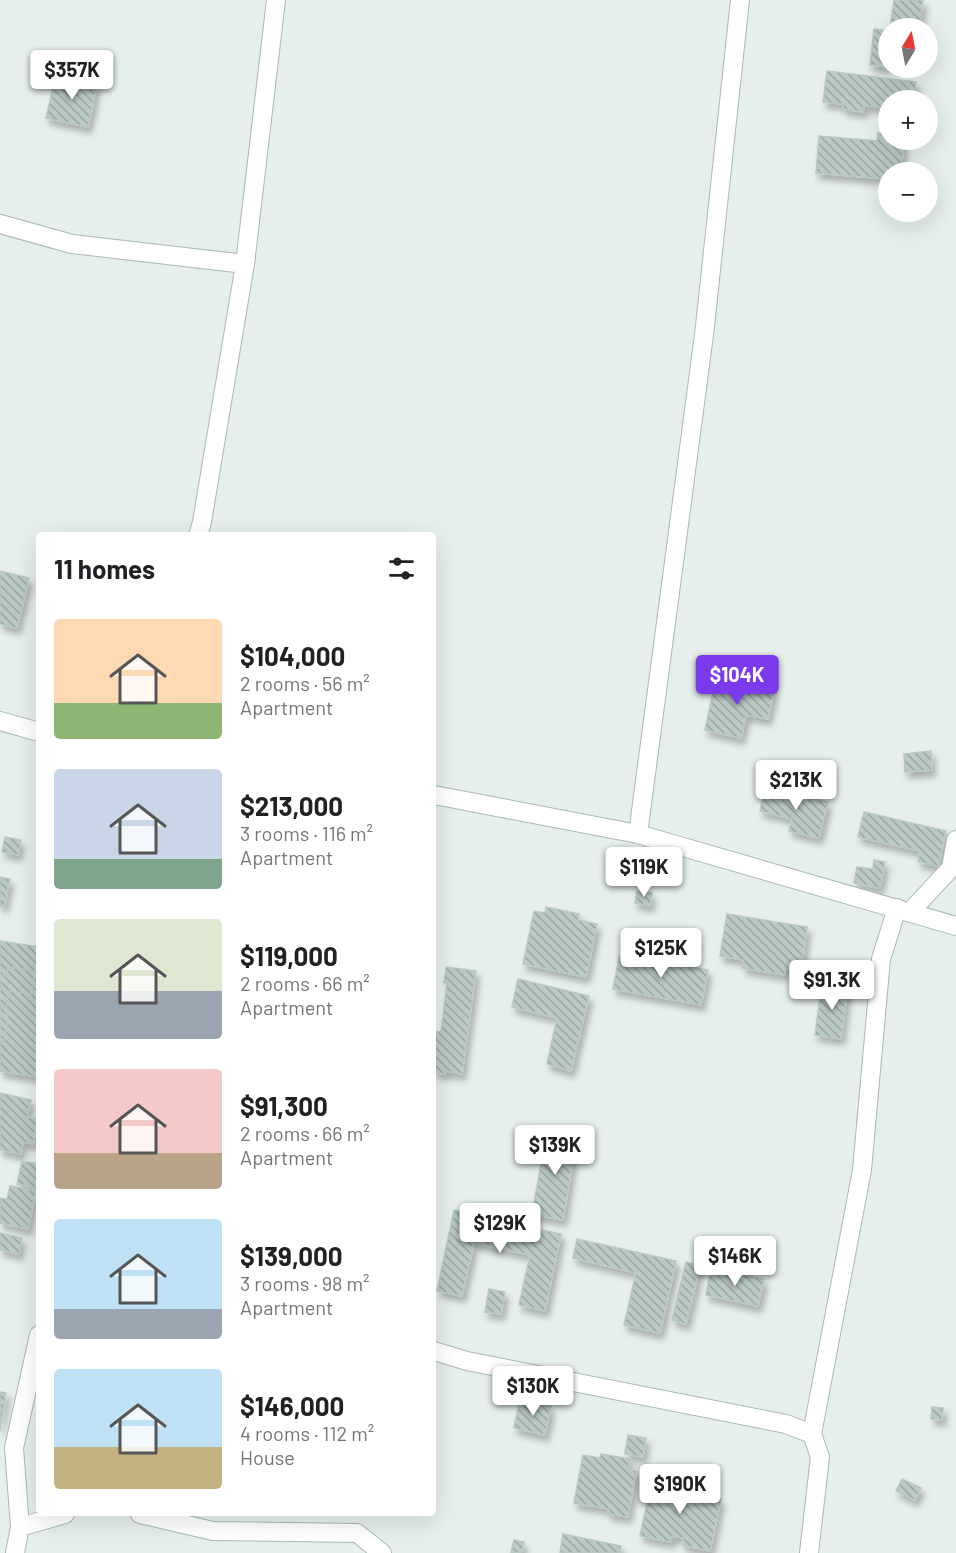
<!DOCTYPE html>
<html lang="en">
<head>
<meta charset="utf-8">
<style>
	:root { --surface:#fff; --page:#f6f6f6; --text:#202124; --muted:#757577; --accent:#7c3aed }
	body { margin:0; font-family:Barlow,sans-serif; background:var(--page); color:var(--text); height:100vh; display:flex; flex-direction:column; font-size:22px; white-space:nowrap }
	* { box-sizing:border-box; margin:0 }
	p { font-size:20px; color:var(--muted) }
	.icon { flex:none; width:33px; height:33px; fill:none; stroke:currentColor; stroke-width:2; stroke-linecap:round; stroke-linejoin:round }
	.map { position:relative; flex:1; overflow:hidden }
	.details { position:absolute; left:36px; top:532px; width:400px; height:984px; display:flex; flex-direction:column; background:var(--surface); border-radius:6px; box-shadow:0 6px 24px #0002 }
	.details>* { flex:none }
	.needle { width:39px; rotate:10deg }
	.fabs { position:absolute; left:878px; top:18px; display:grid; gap:12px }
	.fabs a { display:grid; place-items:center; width:60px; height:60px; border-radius:50%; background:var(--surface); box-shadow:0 6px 24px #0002; font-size:30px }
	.price { position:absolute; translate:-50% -51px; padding:0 14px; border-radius:6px; background:#fff; color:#222; font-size:20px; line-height:39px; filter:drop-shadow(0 2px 3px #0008) }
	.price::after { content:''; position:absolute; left:50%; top:36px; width:18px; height:14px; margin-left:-9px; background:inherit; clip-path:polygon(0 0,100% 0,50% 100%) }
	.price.selected { background:var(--accent); color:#fff }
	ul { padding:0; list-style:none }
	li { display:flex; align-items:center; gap:18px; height:150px; padding:0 18px }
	li span { display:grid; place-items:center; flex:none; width:168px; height:120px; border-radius:6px; color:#555 }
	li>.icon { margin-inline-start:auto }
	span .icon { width:72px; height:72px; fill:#fffc; stroke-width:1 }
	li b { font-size:26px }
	h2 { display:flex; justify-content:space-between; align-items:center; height:72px; padding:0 18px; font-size:26px }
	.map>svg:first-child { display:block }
	.building { fill:url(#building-back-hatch); stroke:#b8c9c2; stroke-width:1.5; filter:url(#shadow) }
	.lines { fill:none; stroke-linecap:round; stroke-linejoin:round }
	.street-casing { stroke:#a8b8b2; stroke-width:20 }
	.street { stroke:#fff; stroke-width:18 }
</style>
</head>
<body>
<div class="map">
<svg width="956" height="1553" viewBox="0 0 956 1553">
	<defs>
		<pattern id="building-back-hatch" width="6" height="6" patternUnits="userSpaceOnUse" patternTransform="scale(1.5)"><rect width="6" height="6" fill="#bbcac4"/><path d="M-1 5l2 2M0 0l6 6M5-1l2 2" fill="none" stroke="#98a6a0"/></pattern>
		<filter id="shadow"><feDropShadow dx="3.5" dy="6" stdDeviation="3" flood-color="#0004"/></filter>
	</defs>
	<rect width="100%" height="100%" fill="#e6efeb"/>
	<path class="building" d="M894 0H923L919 28H890Z
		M874 29 888 31V67L870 65Z
		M827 71 916 82 914 100H888V114H884V108L864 105 863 112 843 109V104L823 102Z
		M56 75 97 84 88 127 46 118Z
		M878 133 888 134V140H904L901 172H888V179L816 173 819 136 877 141Z
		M0 571 29 578 17 628 0 624Z
		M716 678 774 690 768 719 746 715 741 738 705 730Z
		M931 751 932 770 905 772 904 754Z
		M765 788 828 802 819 838 789 831 792 819 760 811Z
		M864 812 946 831 938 866 918 862 920 851 858 837Z
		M5 837 21 840 18 855 2 852Z
		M874 860 885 862 880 888 854 883 857 867 873 869Z
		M0 877 10 879 4 907 0 906Z
		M637 891 652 893 650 906 635 903Z
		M546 907 579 914 578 920 597 924 586 977 523 964 534 911 545 913Z
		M727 914 807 927 801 971 785 968 784 975 742 968 744 960 720 956Z
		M0 941 39 947V1077L0 1071V1042L4 1043 8 1016 5 1015 9 991 31 994 35 971 8 967 7 976 0 975Z
		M656 951 673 954 671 963 708 970 701 1005 613 989 619 957 654 963Z
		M8 967 35 971 31 994 9 991 5 1015 8 1016 4 1043 0 1042V975L7 976Z
		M446 967 476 971 462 1074 445 1071V1074L434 1072V1031L441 1032 447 983H444Z
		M518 979 589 996 571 1071 547 1064 557 1018 512 1007Z
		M827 982 848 985 841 1039 815 1035 820 997H824Z
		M0 1093 31 1100 27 1117 38 1119 33 1144 23 1142 21 1154 0 1150Z
		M547 1131 577 1136 563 1220 532 1214Z
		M22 1161 39 1164V1180L37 1188 17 1184Z
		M10 1186 36 1191 28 1229 0 1223V1198L7 1199Z
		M454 1210 561 1234 545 1311 519 1305 530 1255 474 1243 462 1296 437 1291Z
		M0 1233 22 1238 19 1254 0 1250Z
		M577 1239 676 1261 660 1333 624 1325 636 1273 573 1258Z
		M686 1262 700 1266 686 1324 672 1320Z
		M711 1268 764 1279 758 1306 706 1295Z
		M489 1289 505 1292 501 1314 485 1312Z
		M0 1392 6 1393 0 1431Z
		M520 1399 551 1406 545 1435 514 1428Z
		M932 1407 943 1408 942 1420 931 1419Z
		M628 1435 646 1438 643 1457 625 1454Z
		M601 1454 630 1459 628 1469 636 1471 628 1517 608 1514 609 1509 574 1503 583 1455 600 1458Z
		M652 1479 686 1486 685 1491 721 1499 710 1551 682 1545 684 1538 672 1536 671 1542 640 1536Z
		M902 1479 921 1488 915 1500 896 1491Z
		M563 1534 621 1546 620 1553H560Z
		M514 1540 524 1542 521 1553 511 1552Z"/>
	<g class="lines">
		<defs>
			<path id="street" d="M0 224 72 244 245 264
				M198 536 202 522 245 264 276 0
				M0 721 39 732
				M434 795 638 834 956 926
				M638 834 704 335 740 0
				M910 912 951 868 956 840
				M434 1351 467 1361 786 1424 812 1434
				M140 1514 213 1531 357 1533 382 1553
				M20 1527 65 1514
				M15 1553 20 1527 14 1448 39 1335
				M809 1553 820 1457 812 1434 862 1170 881 959 897 908"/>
		</defs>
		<use href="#street" class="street-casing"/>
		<use href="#street" class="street"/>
	</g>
</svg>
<div class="fabs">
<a><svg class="needle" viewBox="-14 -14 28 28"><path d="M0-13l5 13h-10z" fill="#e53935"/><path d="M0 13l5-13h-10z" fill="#757577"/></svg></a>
<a>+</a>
<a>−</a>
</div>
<b class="price" style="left:72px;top:101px">$357K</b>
<b class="price selected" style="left:737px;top:706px">$104K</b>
<b class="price" style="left:796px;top:811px">$213K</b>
<b class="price" style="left:644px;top:898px">$119K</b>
<b class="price" style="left:661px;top:979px">$125K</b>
<b class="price" style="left:832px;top:1011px">$91.3K</b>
<b class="price" style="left:555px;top:1176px">$139K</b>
<b class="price" style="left:500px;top:1254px">$129K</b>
<b class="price" style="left:735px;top:1287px">$146K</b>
<b class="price" style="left:533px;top:1417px">$130K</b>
<b class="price" style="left:680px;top:1515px">$190K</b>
<section class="details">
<h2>11 homes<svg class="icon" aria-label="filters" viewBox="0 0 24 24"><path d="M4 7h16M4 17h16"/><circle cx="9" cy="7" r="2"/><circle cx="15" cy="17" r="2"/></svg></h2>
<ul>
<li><span style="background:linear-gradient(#ffd9b3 70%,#8fb573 0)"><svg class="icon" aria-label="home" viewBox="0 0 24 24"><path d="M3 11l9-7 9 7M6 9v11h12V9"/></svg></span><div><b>$104,000</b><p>2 rooms · 56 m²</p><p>Apartment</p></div></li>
<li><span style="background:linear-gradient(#c9d6e8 75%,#7fa58c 0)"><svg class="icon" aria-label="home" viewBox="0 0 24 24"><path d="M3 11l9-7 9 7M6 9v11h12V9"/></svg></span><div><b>$213,000</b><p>3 rooms · 116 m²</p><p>Apartment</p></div></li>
<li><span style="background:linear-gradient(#dfe7d0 60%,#9aa5b1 0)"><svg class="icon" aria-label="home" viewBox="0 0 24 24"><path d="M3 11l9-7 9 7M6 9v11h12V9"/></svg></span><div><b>$119,000</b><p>2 rooms · 66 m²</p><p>Apartment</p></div></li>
<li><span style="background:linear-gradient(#f6c9c9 70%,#b9a48a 0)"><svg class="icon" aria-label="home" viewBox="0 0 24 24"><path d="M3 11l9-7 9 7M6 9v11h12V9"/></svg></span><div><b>$91,300</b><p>2 rooms · 66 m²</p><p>Apartment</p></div></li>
<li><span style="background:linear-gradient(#bfe0f5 75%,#9aa5b1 0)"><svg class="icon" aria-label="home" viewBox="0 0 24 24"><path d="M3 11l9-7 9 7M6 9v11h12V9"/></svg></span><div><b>$139,000</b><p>3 rooms · 98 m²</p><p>Apartment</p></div></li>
<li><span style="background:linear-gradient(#bfe0f5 65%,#c2b280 0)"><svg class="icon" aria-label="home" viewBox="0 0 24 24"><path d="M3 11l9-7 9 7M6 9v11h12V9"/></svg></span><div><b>$146,000</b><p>4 rooms · 112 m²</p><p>House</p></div></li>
</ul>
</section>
</div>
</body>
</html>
